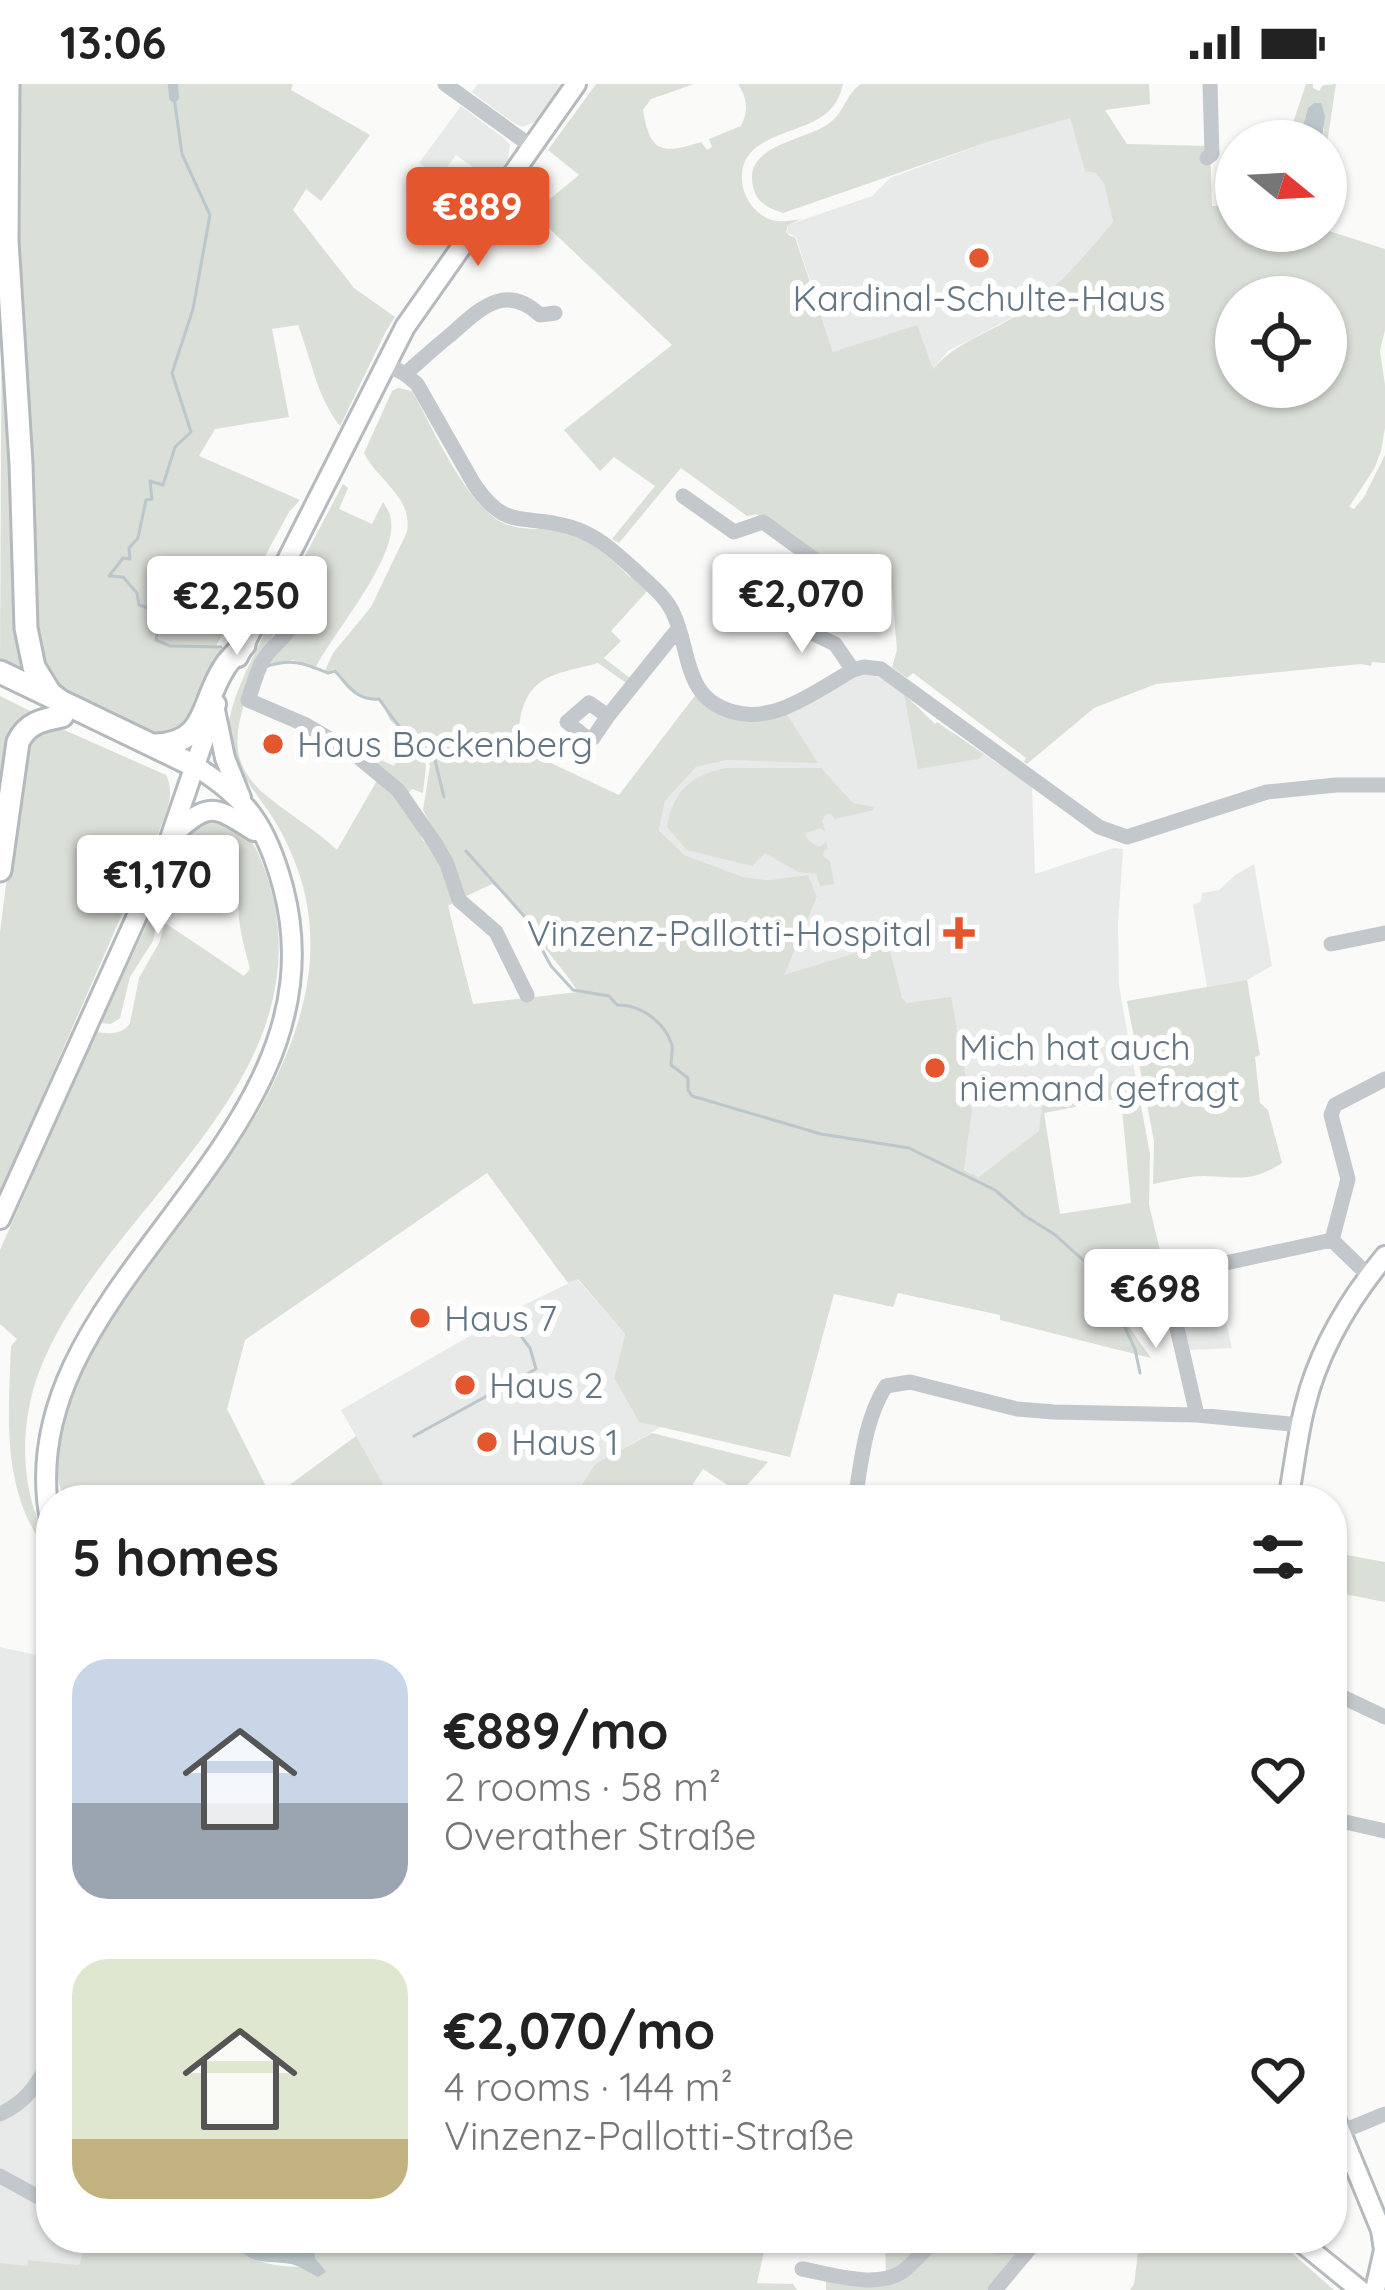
<!DOCTYPE html>
<html lang="en">
<head>
<meta charset="utf-8">
<style>
	:root { --surface:#fff; --page:#f2f2f2; --text:#222; --muted:#767676; --accent:#e4572e }
	body { margin:0; font-family:Quicksand,sans-serif; background:var(--page); color:var(--text); height:100vh; display:flex; flex-direction:column; font-size:45px; white-space:nowrap }
	* { box-sizing:border-box; margin:0 }
	p { font-size:39px; color:var(--muted) }
	.icon { flex:none; width:66px; height:66px; fill:none; stroke:currentColor; stroke-width:2; stroke-linecap:round; stroke-linejoin:round }
	.map { position:relative; flex:1; overflow:hidden }
	.panel { position:absolute; left:36px; top:1401px; width:1311px; height:768px; display:flex; flex-direction:column; background:var(--surface); border-radius:48px; box-shadow:0 3px 9px #0004 }
	.panel>* { flex:none }
	.needle { width:78px; rotate:108deg }
	.buttons { position:absolute; left:1215px; top:36px; display:grid; gap:24px }
	.buttons a { display:grid; place-items:center; width:132px; height:132px; border-radius:50%; background:var(--surface); box-shadow:0 3px 9px #0004; font-size:60px }
	.price { position:absolute; translate:-50% -102px; padding:0 27px; border-radius:12px; background:#fff; color:#222; font-size:39px; line-height:78px; filter:drop-shadow(0 3px 6px #0008) }
	.price::after { content:''; position:absolute; left:50%; top:72px; width:36px; height:27px; margin-left:-18px; background:inherit; clip-path:polygon(0 0,100% 0,50% 100%) }
	.price.selected { background:var(--accent); color:#fff }
	ul { padding:0; list-style:none }
	li { display:flex; align-items:center; gap:36px; height:300px; padding:0 36px }
	li span { display:grid; place-items:center; flex:none; width:336px; height:240px; border-radius:36px; color:#555 }
	li>.icon { margin-inline-start:auto }
	span .icon { width:144px; height:144px; fill:#fffc; stroke-width:1 }
	li b { font-size:51px }
	h2 { display:flex; justify-content:space-between; align-items:center; height:144px; padding:0 36px; font-size:51px }
	.status { display:flex; justify-content:space-between; align-items:center; height:84px; padding:0 60px; background:var(--surface); direction:ltr }
	.status svg { height:33px; fill:currentColor }
	.map>svg:first-child { display:block }
	.built { fill:#e8e9e9 }
	.green { fill:#dadfd7; fill-rule:evenodd }
	.water { fill:#bbc7cb }
	.lines { fill:none; stroke-linecap:round; stroke-linejoin:round }
	.stream { stroke:#bbc7cb; stroke-width:3 }
	.canal { stroke:#bbc7cb; stroke-width:10 }
	.major-casing { stroke:#b5babe; stroke-width:24 }
	.highway-casing { stroke:#b4b9bd; stroke-width:27 }
	.minor { stroke:#c3c8cc; stroke-width:15 }
	.major { stroke:#fff; stroke-width:18 }
	.highway { stroke:#fff; stroke-width:21 }
	.poi-dot { fill:#e4572e; stroke:#fff; stroke-width:4.5 }
	.labels { text-anchor:middle; stroke-width:12; stroke-linejoin:round; paint-order:stroke }
	.poi-label { font-size:36px; fill:#657683; stroke:#fff; text-anchor:start }
</style>
</head>
<body>
<div class="status"><b>13:06</b><svg viewBox="0 0 49 12"><path d="M0 12V9h3v3zM5 12V6h3v6zM10 12V3h3v9zM15 12V0h3v12zM26 1h20v11H26zM47 4h2v5h-2z"/></svg></div>
<div class="map">
<svg width="1385" height="2206" viewBox="0 0 1385 2206">
	<rect width="100%" height="100%" fill="#fafaf8"/>
	<path class="built" d="M478 0H562L535 38 522 43 515 40 472 8Z
		M461 22 505 55 510 61 508 75 492 97 456 71 439 94 419 79Z
		M1070 33 1085 86 1096 89 1104 100 1113 138 1060 200 1017 231 948 267 932 286 833 268 796 153 787 149 788 141 872 112 890 94 991 57Z
		M871 590 891 599 935 640 937 639 1032 702 1035 790 1114 764 1123 765 1118 840 1119 902 1135 990 1043 1018 1040 1047 977 1093 964 1085 972 1026 902 914 782 891 817 814 808 792 769 796 743 793 683 771 659 745 665 717 696 683 727 676 817 678 785 627 859 592Z
		M1254 780 1272 882 1247 896 1207 903 1193 821 1201 817 1202 809 1219 806 1235 791Z
		M577 1195 625 1250 614 1294 639 1338 661 1343 594 1381 572 1416H392L341 1326 520 1223Z
		M1219 1209 1232 1264 1189 1266 1177 1219Z
		M0 1563 51 1574V2154H88L79 2181 29 2176 28 2191 0 2183Z"/>
	<path class="green" d="M19 0H293L291 6 370 51 321 117 306 105 293 126 354 204 395 233 386 247 340 342C316 311 312 277 298 241L272 245 289 333 215 345 199 372 300 416 289 428 216 562H212L223 566 186 645 163 655 61 606 42 579 36 554 19 235 15 51Z
		M596 0H694L651 15 643 26C650 70 663 70 701 58L707 66 712 63 709 55 741 42C749 26 747 14 738 0H843C840 13 835 23 824 31 798 51 740 51 742 95 742 107 749 121 758 128 771 140 785 138 802 135L788 141 786 148 790 152 795 153 833 268 917 241 933 285C957 257 989 249 1019 230 1057 206 1084 172 1113 138L1104 100 1096 89 1085 87 1070 34 991 57 783 129C771 125 758 120 754 106 739 59 808 58 832 37 845 26 847 9 861 0H1149L1150 20 1105 26 1127 60 1210 62 1212 122 1236 123V147L1326 146 1385 165V246L1380 267 1385 301V344L1381 367 1374 385 1349 423 1354 425 1364 413 1385 371V579L1372 578 1371 582 1361 580 1156 600 1094 624 1027 680 1024 678 1026 674 913 589 907 594 892 583 897 566 892 507 815 472 757 430 747 432 681 384 619 459 612 455 655 402 614 373 600 387 564 346 672 261 533 129 579 91 548 66ZM1236 213H1326V303H1236Z
		M1306 0H1313V4L1319 7 1323 1 1336 0 1326 66V57H1321L1324 46 1320 19H1314L1308 24 1299 57H1287Z
		M2 167 38 598 0 578Z
		M398 304 412 307C433 344 466 421 503 439 522 448 540 443 559 447 588 452 610 474 630 493L633 491 649 505 611 547 621 557 604 574 630 594 626 599 598 579C559 590 528 589 520 636 518 646 516 654 519 664L619 711 697 609C737 638 736 641 785 627L818 679 727 676 696 683 665 717 659 746 684 771 743 793 769 796 808 791 817 813 784 891 888 859 902 914 907 919 951 913 972 1027 964 1086 978 1093 1039 1047 1043 1018 1135 990 1150 1070 1149 1121 1163 1179 1095 1195 1151 1274 1000 1236V1231L898 1209 893 1223 834 1210 790 1373 639 1338 614 1294 625 1250 578 1195 568 1199 487 1089 245 1256 227 1325 272 1414 356 1352 392 1416H65C18 1312 148 1184 204 1108 235 1067 264 1024 284 976 320 892 322 814 273 734 257 709 234 686 229 655 224 622 257 567 271 536L280 537C278 543 275 548 272 553 263 568 255 588 249 605 236 644 227 676 262 708 286 729 314 744 337 766L379 693 416 740 423 757 432 762 457 817 448 822 473 920 578 908C569 893 559 882 548 868 529 844 519 818 492 800L462 814 450 778 423 726 430 682 424 664 437 673 442 667 435 663 419 662 426 682 423 709 412 705 407 711 363 675 377 674 394 682 410 654 390 636 380 615C370 614 357 612 348 605 342 599 340 590 334 585L324 589 333 569 371 523 407 448C413 413 378 397 364 369L392 307ZM1121 1014 1131 1119 1060 1130 1044 1029Z
		M343 400 348 404 339 425 372 440 383 418C387 425 390 428 391 436 397 475 334 548 316 583L293 576 265 582 289 553 280 519Z
		M904 610 935 640 937 638 984 670 978 675 918 685Z
		M0 612 40 632 30 638 0 768Z
		M53 641 166 691C177 713 163 735 155 757L148 756 126 821 0 1109V849L22 671 30 653Z
		M726 684H821L853 719 873 723 874 726 835 735 831 730H826L822 737 826 748 820 744 806 749C804 755 814 761 820 763L826 758 828 765 824 767 823 772 830 777 834 800 820 802 816 790 798 788 765 769 752 782 687 766 667 743C673 707 691 691 726 684Z
		M211 730C221 735 235 740 243 747 259 761 271 802 275 822 309 1013 100 1128 39 1288 22 1334 20 1385 36 1431 41 1446 51 1457 51 1473 1 1409 8 1339 11 1262L17 1255 0 1240V1166L96 948C109 950 123 951 130 939L139 894 159 859 165 839 244 892 250 885C246 869 241 852 239 835 236 807 246 781 224 758H205L160 819 153 857 130 893 120 934 111 940 101 939 161 810 189 738Z
		M1247 896 1260 971 1255 973 1260 1019 1268 1026 1282 1079C1249 1099 1240 1093 1204 1092 1188 1092 1169 1097 1153 1100L1154 1057 1127 917Z
		M652 1349 768 1378 740 1409 703 1385 682 1416H572L595 1380Z
		M1341 1470 1385 1478V1518L1334 1508Z
		M88 2154H233C247 2185 290 2183 321 2183L315 2174 314 2154H523L527 2157 529 2154H767L757 2199 793 2200 797 2206H0V2179L28 2182V2176L79 2181Z
		M885 2154H933L899 2186 886 2191Z
		M1140 2154H1275L1334 2206H1130L1134 2200Z
		M949 2155 1019 2169 987 2206H826V2192L886 2197 941 2156Z"/>
	<path class="water" d="M1314 19H1321L1325 32 1322 55 1321 57H1299L1308 24Z
		M233 2154H314L315 2174 326 2188 318 2193C309 2189 300 2182 291 2180 265 2175 247 2184 233 2154Z"/>
	<g class="lines">
		<path class="stream" d="M169 0 174 13 182 70 210 131 193 225 172 289 191 348 175 363 163 401 150 397 152 415 146 416 138 454 129 464 130 475 123 474 109 492 123 493 137 509 139 521 161 529 156 556 170 562 221 563
			M265 583C291 574 303 579 328 589L335 587C348 601 356 617 379 615 395 636 404 656 432 664L444 713
			M466 767 524 832 551 882 573 906 609 912 617 921C640 920 665 938 672 961 673 967 671 974 671 981L688 994V1006L692 1012 821 1050 909 1064 995 1106 1025 1132 1054 1150 1100 1191 1135 1265 1140 1289
			M414 1352 536 1285 530 1264 518 1248"/>
		<path class="canal" d="M173 0 174 13"/>
		<defs>
			<path id="major" d="M238 573 405 243 576 0
				M215 626 225 674 241 714
				M176 748C210 717 216 723 254 747
				M0 1135 164 772 216 620
				M1288 1416C1294 1385 1297 1353 1305 1322 1319 1265 1348 1217 1385 1172
				M51 1441C0 1202 352 1063 283 803 267 743 248 715 195 682
				M1332 2027 1381 2146 1384 2166 1375 2206
				M1296 2154 1360 2206"/>
			<path id="highway" d="M8 0 7 157 21 380 26 544 34 583 50 609 63 619
				M0 588 195 682
				M156 661C208 659 201 619 224 584 229 575 238 568 244 561
				M0 786 18 658C27 639 42 636 62 632"/>
		</defs>
		<use href="#major" class="major-casing"/>
		<use href="#highway" class="highway-casing"/>
		<path class="minor" d="M445 0 531 62
			M1207 74 1212 70 1210 0
			M386 280 405 290 417 300 474 400C506 448 524 429 570 443 598 451 617 470 638 489 652 502 667 514 674 531 691 568 683 615 734 628 775 640 819 605 853 586L864 583 881 585 1099 743 1127 753 1267 708 1336 701H1385
			M405 290C420 277 434 264 449 252 478 227 504 197 540 231L555 229
			M683 412 734 448 763 438 828 485 831 489 830 498 809 547
			M264 522 287 535 290 542C285 555 278 557 270 567 258 579 254 601 248 616L306 641 352 668 398 706 435 759 447 780 459 816 496 848 527 911
			M774 531 835 560 853 586
			M608 632 593 654H587L567 638 589 619 608 632 678 545
			M1331 860 1385 849
			M1332 1156 1348 1095 1331 1031 1335 1021 1385 995
			M1332 1156 1369 1192
			M1197 1331 1165 1192 1332 1156
			M855 1416C861 1379 865 1334 886 1302L910 1298 1017 1325 1054 1328 1197 1331 1300 1341
			M1332 1608 1385 1633
			M1332 1735 1385 1747
			M0 2030C27 2018 37 2000 51 1975
			M1341 2048 1385 2030
			M0 2092 51 2120
			M957 2154 995 2162 1031 2163
			M802 2185C830 2190 876 2205 902 2188 916 2178 925 2163 939 2154
			M995 2206 1031 2163 1047 2154"/>
		<use href="#major" class="major"/>
		<use href="#highway" class="highway"/>
	</g>
	<g class="poi-dot">
		<circle cx="979" cy="174" r="12"/>
		<circle cx="273" cy="660" r="12"/>
		<path d="M953 831h12v12h12v12h-12v12h-12v-12h-12v-12h12z"/>
		<circle cx="935" cy="984" r="12"/>
		<circle cx="420" cy="1234" r="12"/>
		<circle cx="465" cy="1301" r="12"/>
		<circle cx="487" cy="1358" r="12"/>
	</g>
	<g class="labels">
		<g class="poi-label">
			<text x="979" y="227" text-anchor="middle">Kardinal-Schulte-Haus</text>
			<text x="297" y="673">Haus Bockenberg</text>
			<text x="932" y="862" text-anchor="end">Vinzenz-Pallotti-Hospital</text>
			<text x="959" y="976">Mich hat auch<tspan x="959" dy="41">niemand gefragt</tspan></text>
			<text x="444" y="1247">Haus 7</text>
			<text x="489" y="1314">Haus 2</text>
			<text x="511" y="1371">Haus 1</text>
		</g>
	</g>
</svg>
<div class="buttons">
<a><svg class="needle" viewBox="-14 -14 28 28"><path d="M0-13l5 13h-10z" fill="#e53935"/><path d="M0 13l5-13h-10z" fill="#767676"/></svg></a>
<a><svg class="icon" aria-label="locate" viewBox="0 0 24 24"><circle cx="12" cy="12" r="6"/><path d="M12 2v4M12 18v4M2 12h4M18 12h4"/></svg></a>
</div>
<b class="price selected" style="left:478px;top:185px">€889</b>
<b class="price" style="left:802px;top:572px">€2,070</b>
<b class="price" style="left:237px;top:574px">€2,250</b>
<b class="price" style="left:158px;top:853px">€1,170</b>
<b class="price" style="left:1156px;top:1267px">€698</b>
<section class="panel">
<h2>5 homes<svg class="icon" aria-label="filters" viewBox="0 0 24 24"><path d="M4 7h16M4 17h16"/><circle cx="9" cy="7" r="2"/><circle cx="15" cy="17" r="2"/></svg></h2>
<ul>
<li><span style="background:linear-gradient(#c9d6e8 60%,#9aa5b1 0)"><svg class="icon" aria-label="home" viewBox="0 0 24 24"><path d="M3 11l9-7 9 7M6 9v11h12V9"/></svg></span><div><b>€889/mo</b><p>2 rooms · 58 m²</p><p>Overather Straße</p></div><svg class="icon" aria-label="heart" viewBox="0 0 24 24"><path d="M12 20l-8-8c-3-5 5-10 8-4 3-6 11-1 8 4z"/></svg></li>
<li><span style="background:linear-gradient(#dfe7d0 75%,#c2b280 0)"><svg class="icon" aria-label="home" viewBox="0 0 24 24"><path d="M3 11l9-7 9 7M6 9v11h12V9"/></svg></span><div><b>€2,070/mo</b><p>4 rooms · 144 m²</p><p>Vinzenz-Pallotti-Straße</p></div><svg class="icon" aria-label="heart" viewBox="0 0 24 24"><path d="M12 20l-8-8c-3-5 5-10 8-4 3-6 11-1 8 4z"/></svg></li>
</ul>
</section>
</div>
</body>
</html>
